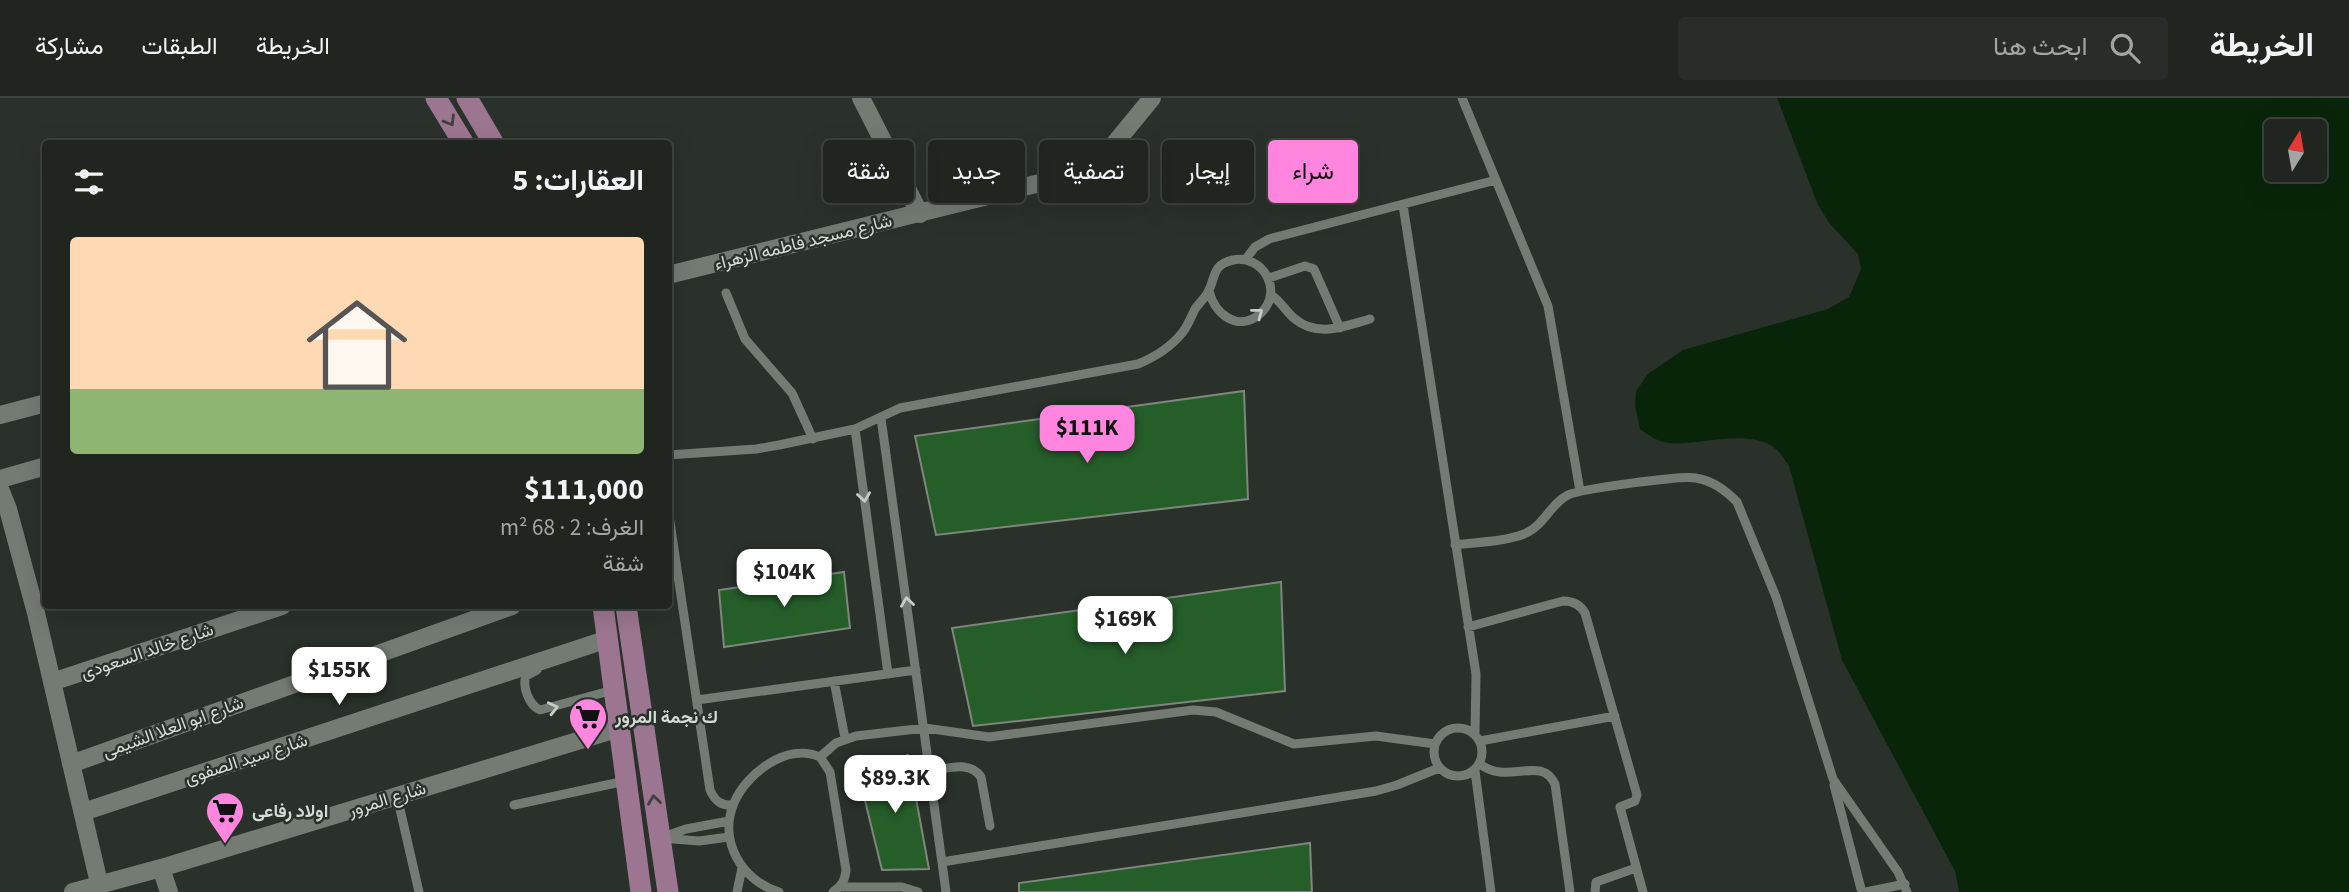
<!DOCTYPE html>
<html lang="ar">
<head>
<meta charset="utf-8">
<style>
	:root { --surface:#202520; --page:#282d29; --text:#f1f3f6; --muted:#a2a5a5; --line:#3d423e; --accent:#ff85df }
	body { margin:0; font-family:"Source Sans 3",Vazirmatn,sans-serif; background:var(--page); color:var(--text); direction:rtl; height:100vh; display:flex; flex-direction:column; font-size:26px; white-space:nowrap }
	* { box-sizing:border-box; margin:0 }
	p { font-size:23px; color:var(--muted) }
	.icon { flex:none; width:38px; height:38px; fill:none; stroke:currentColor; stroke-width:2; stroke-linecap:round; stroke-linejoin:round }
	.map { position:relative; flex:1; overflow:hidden; direction:ltr }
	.drawer { position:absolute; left:42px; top:42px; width:630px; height:469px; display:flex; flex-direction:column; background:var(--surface); border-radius:7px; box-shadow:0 7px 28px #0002,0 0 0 2px var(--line); direction:rtl }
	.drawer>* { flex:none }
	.top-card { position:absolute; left:693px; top:42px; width:665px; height:63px; direction:rtl; display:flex; gap:14px }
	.needle { width:46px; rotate:11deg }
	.buttons { position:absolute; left:2264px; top:21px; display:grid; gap:14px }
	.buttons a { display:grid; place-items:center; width:63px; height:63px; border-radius:7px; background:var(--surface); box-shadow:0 7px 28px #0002,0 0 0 2px var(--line); font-size:35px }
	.price { position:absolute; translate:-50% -60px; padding:0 16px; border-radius:14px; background:#fff; color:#222; font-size:23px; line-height:46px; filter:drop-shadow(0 2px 4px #0008) }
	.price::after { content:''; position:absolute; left:50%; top:42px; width:21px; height:16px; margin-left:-10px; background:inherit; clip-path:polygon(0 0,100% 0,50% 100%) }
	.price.selected { background:var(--accent); color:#111 }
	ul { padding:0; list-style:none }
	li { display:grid; align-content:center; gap:14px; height:371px; padding:0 28px }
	li span { display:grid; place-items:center; height:217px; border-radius:7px; color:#555 }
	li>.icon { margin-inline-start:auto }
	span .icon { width:126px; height:126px; fill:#fffc; stroke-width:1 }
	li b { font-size:30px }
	h2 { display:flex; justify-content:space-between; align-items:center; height:84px; padding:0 28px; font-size:30px }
	.chip { padding:0 24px; border-radius:7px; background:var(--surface); box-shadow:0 7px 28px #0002,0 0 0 2px var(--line); font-size:24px; line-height:63px }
	.chip.selected { background:var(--accent); color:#111 }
	header { display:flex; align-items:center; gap:42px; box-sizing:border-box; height:98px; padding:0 35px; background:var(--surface); border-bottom:2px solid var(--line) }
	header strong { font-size:33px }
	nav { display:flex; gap:38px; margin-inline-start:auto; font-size:24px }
	.search { width:490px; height:63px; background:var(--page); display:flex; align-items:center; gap:18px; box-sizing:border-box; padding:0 24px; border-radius:7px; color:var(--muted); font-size:26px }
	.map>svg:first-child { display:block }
	.water { fill:#08250a; fill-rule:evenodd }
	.building { fill:#265e2a; stroke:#7e867e; stroke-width:2 }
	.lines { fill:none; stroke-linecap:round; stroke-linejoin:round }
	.service { stroke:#737b73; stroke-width:9 }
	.minor { stroke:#737b73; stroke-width:18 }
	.primary { stroke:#9c7690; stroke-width:21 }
	.oneway { stroke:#413f3e }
	.oneway2 { stroke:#c7ccc7 }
	.labels { text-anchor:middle; stroke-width:5; stroke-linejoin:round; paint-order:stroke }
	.street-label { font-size:18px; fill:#d6dad6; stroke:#2a312a }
	.poi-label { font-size:18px; font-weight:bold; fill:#d6dad6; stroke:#2a312a; text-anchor:start }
</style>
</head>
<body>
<header>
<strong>الخريطة</strong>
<div class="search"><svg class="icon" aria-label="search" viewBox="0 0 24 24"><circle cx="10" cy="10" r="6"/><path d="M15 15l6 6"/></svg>ابحث هنا</div>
<nav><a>الخريطة</a><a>الطبقات</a><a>مشاركة</a></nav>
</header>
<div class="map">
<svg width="2349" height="794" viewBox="0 0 2349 794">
	<rect width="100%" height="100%" fill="#2a312a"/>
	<path class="water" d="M1777 0H2349V794H1959L1955 773 1842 562 1789 368C1785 363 1781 355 1776 351 1750 329 1699 348 1669 345 1658 344 1648 337 1640 331L1635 308 1636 293 1648 276 1683 252 1828 211 1849 199 1861 171 1858 156 1830 126 1818 107ZM2277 33H2315V72H2277Z"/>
	<path class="building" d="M1244 293 1248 401 936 437 915 338Z
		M844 474 850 530 724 549 719 492Z
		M1281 484 1285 593 973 628 952 530Z
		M908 657 929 771 882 772 858 674Z
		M1310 745 1312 794H1019V785Z"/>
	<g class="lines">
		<path class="service" d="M1462 0 1548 208 1580 393
			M1403 107 1476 576 1475 637
			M1245 162 1255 149 1269 141 1496 82
			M1269 180 1305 168 1314 171 1340 230
			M726 195 745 241 792 295 813 341
			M1271 197C1281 203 1286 214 1295 221 1318 240 1345 228 1370 221
			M881 320 946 794
			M855 331 888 576
			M668 357 756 351 779 347 855 331 900 310 1138 266C1155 259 1170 250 1182 235 1188 228 1191 219 1195 211 1199 205 1205 200 1208 194 1216 180 1211 167 1233 162 1263 156 1284 193 1261 215 1239 235 1215 217 1209 193
			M668 411 710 692C715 703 721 708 733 707
			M1455 447C1478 444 1503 444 1524 436 1544 428 1550 406 1568 397 1580 391 1683 377 1696 380 1713 383 1725 392 1737 404L1776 499 1833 681 1898 774 1907 794
			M1468 529 1563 503C1573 503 1580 506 1585 515L1637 697 1635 703 1620 709 1643 794
			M537 572 526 578C522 589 529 607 540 612L613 592
			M834 583 845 640
			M697 602 916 572
			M1434 654a24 24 0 1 1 48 0a24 24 0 1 1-48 0Z
			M1480 643 1615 618
			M820 659 836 645 856 638 925 630 989 639 1193 612 1216 614 1294 646 1376 638 1435 646
			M1480 666C1508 688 1541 656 1555 686L1570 794
			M930 673C947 671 970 662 981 679L990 728
			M1475 673 1491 794
			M1834 687 1861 791 1864 794
			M397 698 419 794
			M514 707 625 683
			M660 740 686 731 729 723
			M661 740 699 743 729 739
			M942 764 1376 693 1397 687 1439 670
			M840 789H902L918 794
			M737 794 742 770
			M779 794C742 783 718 743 734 705 746 676 787 644 820 659L830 674 846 772C845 782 842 788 833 794
			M1595 794 1596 784 1599 783 1636 770
			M1866 794 1905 786"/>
		<path class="minor" d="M861 0 920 116
			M668 177 1060 80 1091 69 1102 61 1152 0
			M0 317 46 305
			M0 381 46 368
			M0 391 8 411 36 515 99 785
			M52 584 282 508
			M71 666 512 508
			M83 714 608 541
			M161 770 169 794
			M73 794 161 770 620 630"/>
		<path class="primary" d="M436 0 464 46
			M467 0 494 46
			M603 508 641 794
			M626 508 668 794"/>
	</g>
	<defs><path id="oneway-chevron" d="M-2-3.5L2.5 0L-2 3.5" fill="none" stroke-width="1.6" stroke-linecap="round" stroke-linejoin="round" transform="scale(1.75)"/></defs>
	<g class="oneway">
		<use href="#oneway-chevron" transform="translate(450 23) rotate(59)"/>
		<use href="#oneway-chevron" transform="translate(654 702) rotate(-98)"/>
	</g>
	<g class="oneway2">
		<use href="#oneway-chevron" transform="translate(1258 215) rotate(-38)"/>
		<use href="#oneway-chevron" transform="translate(864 399) rotate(82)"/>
		<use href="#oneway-chevron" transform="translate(907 504) rotate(-98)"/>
		<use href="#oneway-chevron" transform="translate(553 610) rotate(-13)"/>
	</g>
	<defs>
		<symbol id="supermarket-pin" viewBox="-11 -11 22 30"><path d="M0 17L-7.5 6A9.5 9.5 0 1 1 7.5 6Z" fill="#ff85df" stroke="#2a312a"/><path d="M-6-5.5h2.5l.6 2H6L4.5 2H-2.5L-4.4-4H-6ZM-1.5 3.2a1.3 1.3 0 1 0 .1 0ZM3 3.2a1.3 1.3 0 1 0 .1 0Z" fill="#111"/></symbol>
	</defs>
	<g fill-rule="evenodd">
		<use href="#supermarket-pin" x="566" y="597" width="44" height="60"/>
		<use href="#supermarket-pin" x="203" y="691" width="44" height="60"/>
	</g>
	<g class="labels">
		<g class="street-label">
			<text transform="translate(803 144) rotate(-14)" y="6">شارع مسجد فاطمه الزهراء</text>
			<text transform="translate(147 553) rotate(-19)" y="6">شارع خالد السعودى</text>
			<text transform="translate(173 629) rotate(-20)" y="6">شارع ابو العلا الشيمى</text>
			<text transform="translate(246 661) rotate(-18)" y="6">شارع سيد الصفوى</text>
			<text transform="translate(387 701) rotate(-17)" y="6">شارع المرور</text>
		</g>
		<g class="poi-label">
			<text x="615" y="625">ك نجمة المرور</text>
			<text x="252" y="719">اولاد رفاعى</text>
		</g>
	</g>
</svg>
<div class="buttons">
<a><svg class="needle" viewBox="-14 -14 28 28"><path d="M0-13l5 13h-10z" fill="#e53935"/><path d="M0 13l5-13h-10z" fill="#a2a5a5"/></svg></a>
</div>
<b class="price selected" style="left:1087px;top:367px">$111K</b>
<b class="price" style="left:784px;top:511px">$104K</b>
<b class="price" style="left:1125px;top:558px">$169K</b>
<b class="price" style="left:339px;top:609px">$155K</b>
<b class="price" style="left:895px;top:717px">$89.3K</b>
<div class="top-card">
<a class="chip selected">شراء</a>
<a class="chip">إيجار</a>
<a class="chip">تصفية</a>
<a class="chip">جديد</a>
<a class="chip">شقة</a>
</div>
<section class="drawer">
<h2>العقارات: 5<svg class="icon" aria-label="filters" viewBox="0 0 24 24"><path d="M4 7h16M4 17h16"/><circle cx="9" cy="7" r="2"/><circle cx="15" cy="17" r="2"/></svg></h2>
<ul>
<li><span style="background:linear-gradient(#ffd9b3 70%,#8fb573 0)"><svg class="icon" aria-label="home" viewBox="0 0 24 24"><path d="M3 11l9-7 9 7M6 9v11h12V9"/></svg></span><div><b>$111,000</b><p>الغرف: 2 · 68 m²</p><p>شقة</p></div></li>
</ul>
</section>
</div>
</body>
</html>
